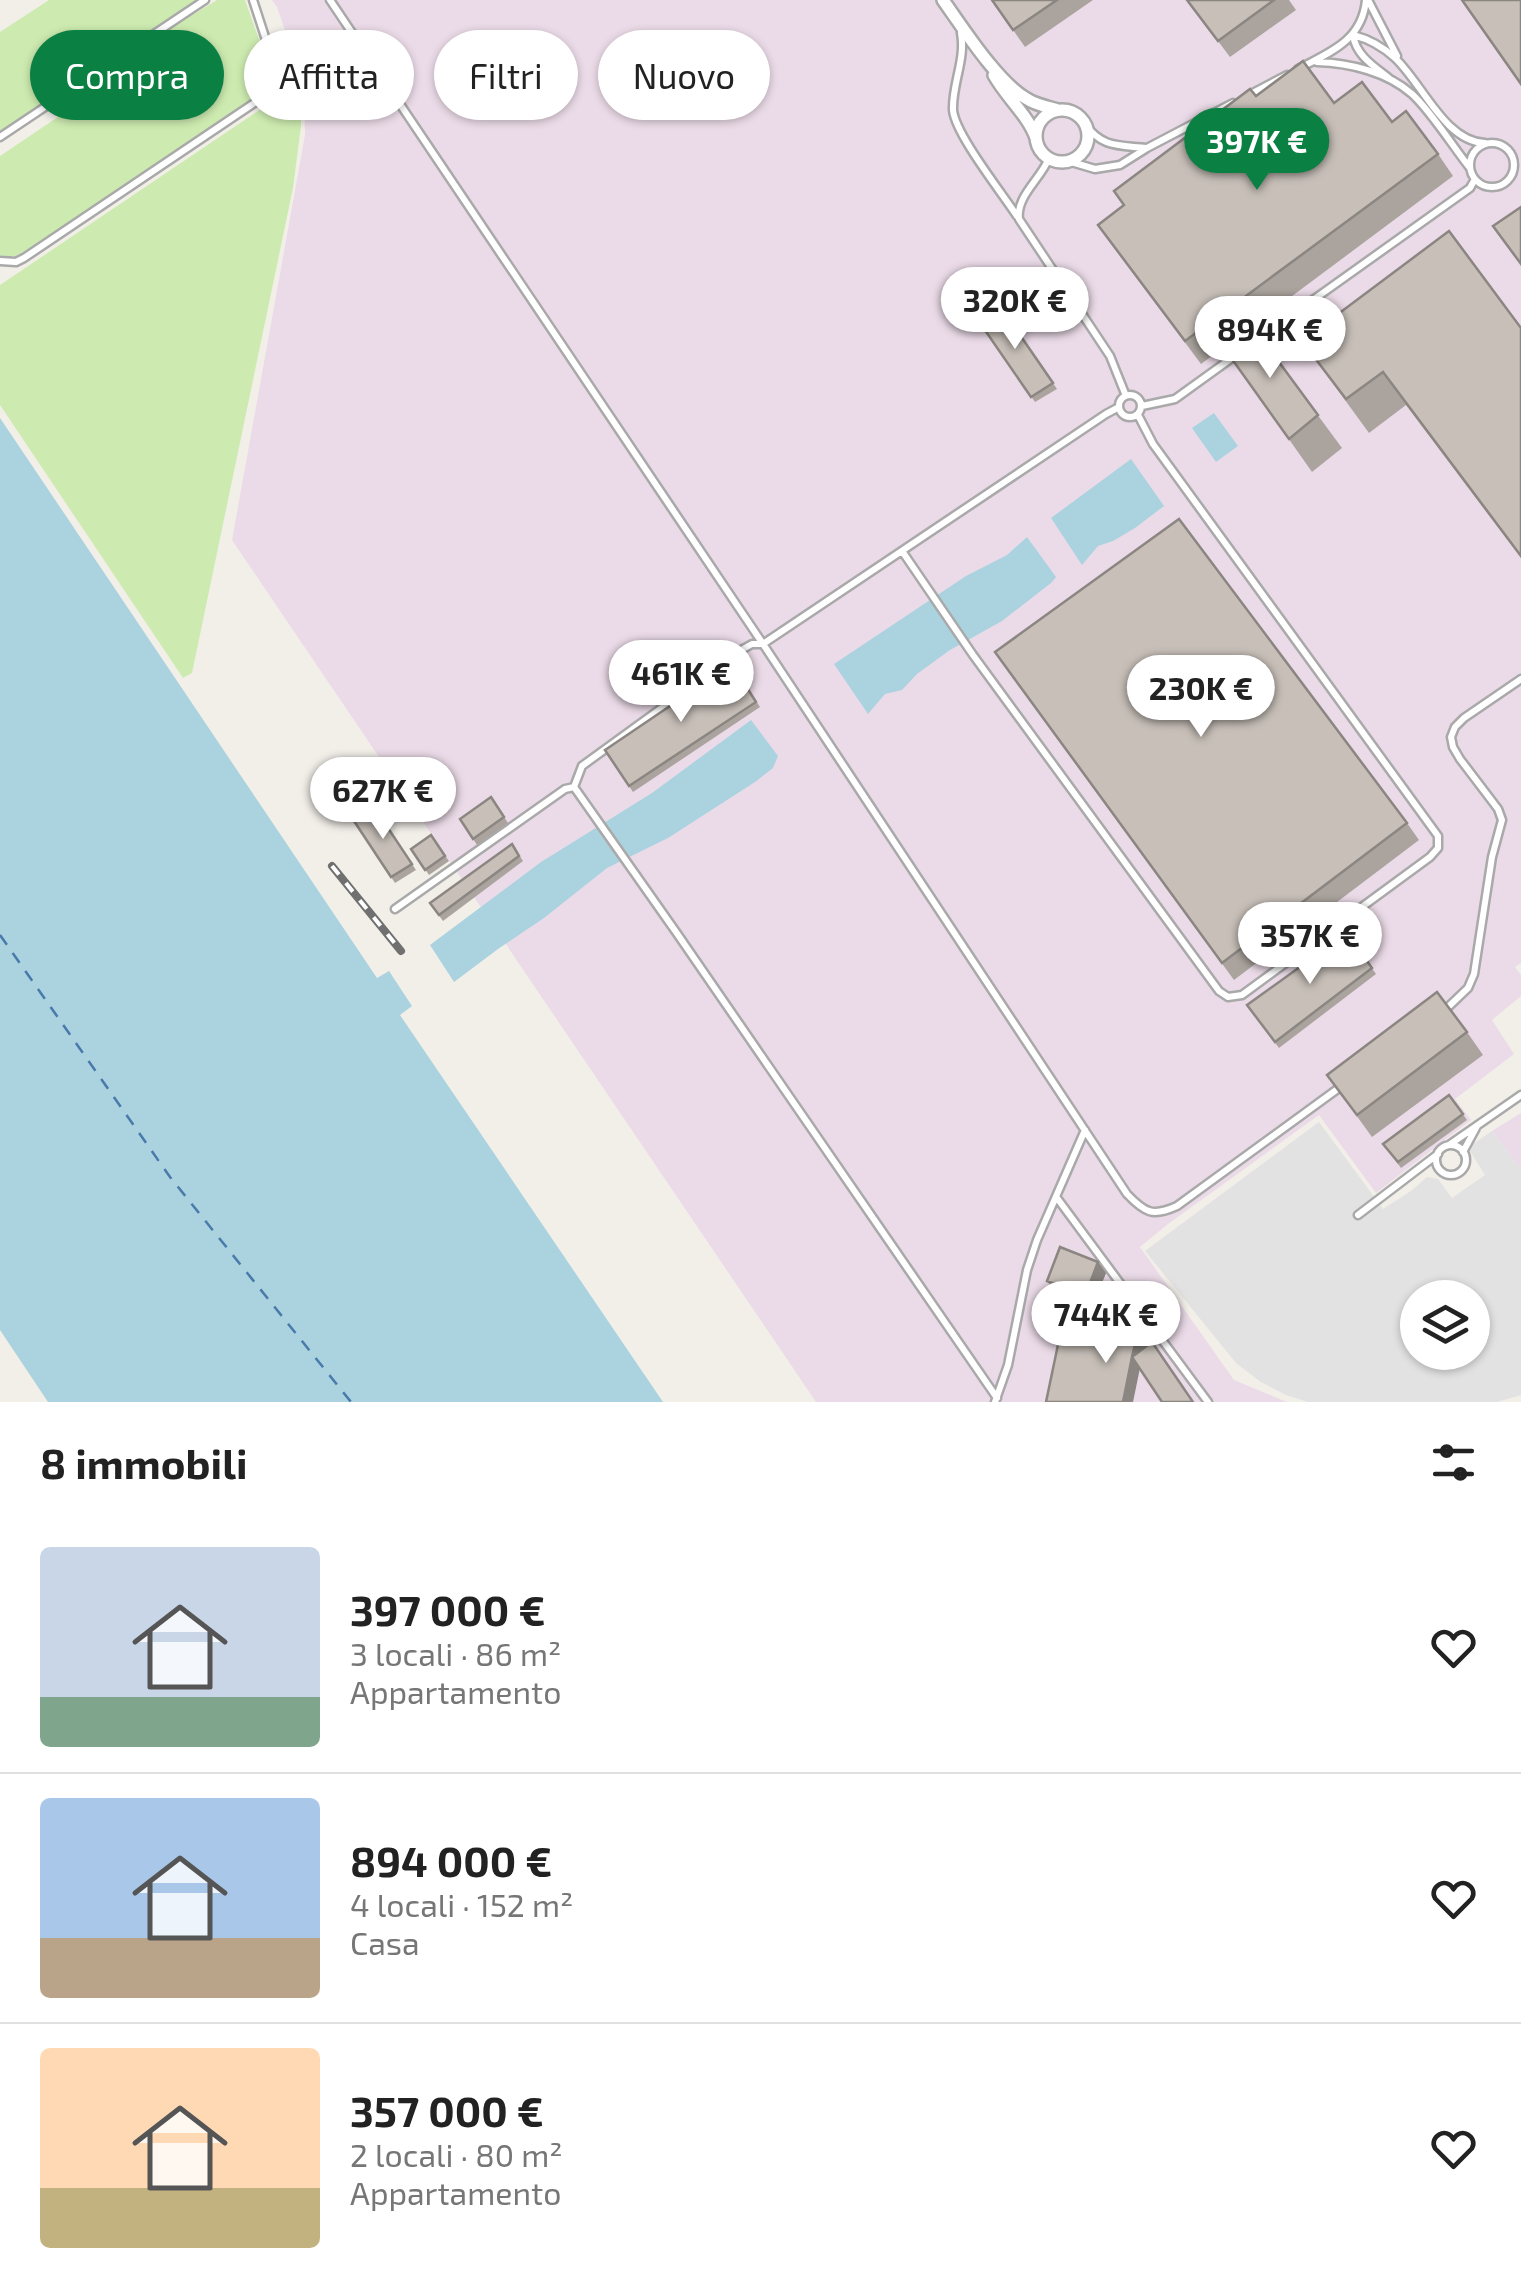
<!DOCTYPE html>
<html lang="it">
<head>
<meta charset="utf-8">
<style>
	:root { --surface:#fff; --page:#f2f2f2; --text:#222; --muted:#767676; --line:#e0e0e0; --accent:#0b8043 }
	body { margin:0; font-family:"Exo 2",sans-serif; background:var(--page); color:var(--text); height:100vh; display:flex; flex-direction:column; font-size:38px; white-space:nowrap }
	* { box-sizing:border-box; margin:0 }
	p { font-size:32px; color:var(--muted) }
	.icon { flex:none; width:55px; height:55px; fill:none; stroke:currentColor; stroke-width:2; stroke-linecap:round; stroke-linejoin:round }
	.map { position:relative; height:1402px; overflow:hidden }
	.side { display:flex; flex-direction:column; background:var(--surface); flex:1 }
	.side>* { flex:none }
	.hud { position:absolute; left:30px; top:30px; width:1000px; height:90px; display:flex; gap:20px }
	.controls { position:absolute; left:1400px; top:1280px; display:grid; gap:20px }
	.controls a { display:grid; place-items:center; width:90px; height:90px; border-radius:50%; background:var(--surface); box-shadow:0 2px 8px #0004; font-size:50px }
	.price { position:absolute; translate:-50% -85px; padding:0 22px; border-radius:35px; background:#fff; color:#222; font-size:32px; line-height:65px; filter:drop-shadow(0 2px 5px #0008) }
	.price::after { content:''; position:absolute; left:50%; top:60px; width:30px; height:22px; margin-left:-15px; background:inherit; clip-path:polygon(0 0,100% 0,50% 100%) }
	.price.on { background:var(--accent); color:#fff }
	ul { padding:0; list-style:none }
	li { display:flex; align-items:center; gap:30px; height:250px; padding:0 40px }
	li+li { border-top:2px solid var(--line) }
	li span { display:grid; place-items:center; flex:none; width:280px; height:200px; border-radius:10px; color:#555 }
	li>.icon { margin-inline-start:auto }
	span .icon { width:120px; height:120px; fill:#fffc; stroke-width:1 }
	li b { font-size:42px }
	h2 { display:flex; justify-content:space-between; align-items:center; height:120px; padding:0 40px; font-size:42px }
	.tag { padding:0 35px; border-radius:45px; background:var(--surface); box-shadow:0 2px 8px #0004; font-size:35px; line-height:90px }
	.tag.on { background:var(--accent); color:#fff }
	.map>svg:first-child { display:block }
	.industrial { fill:#ebdbe8 }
	.grass { fill:#cdebb0 }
	.parking { fill:#e2e2e2; fill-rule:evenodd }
	.water { fill:#aad3df }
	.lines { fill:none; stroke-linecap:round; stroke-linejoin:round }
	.ferry { stroke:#4a7aab; stroke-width:2.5; stroke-dasharray:12 10; stroke-linecap:butt }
	.service-casing { stroke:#a9a9a9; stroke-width:11 }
	.minor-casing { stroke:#a9a9a9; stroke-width:16 }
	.service { stroke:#fff; stroke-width:6 }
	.minor { stroke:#fff; stroke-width:11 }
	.rail-casing { stroke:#707070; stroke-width:8 }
	.rail { stroke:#fff; stroke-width:4; stroke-dasharray:11; stroke-linecap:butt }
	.wall { fill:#aba49e }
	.shaded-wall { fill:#8b8681 }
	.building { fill:#c7bfb8; stroke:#8b8681; stroke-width:2.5 }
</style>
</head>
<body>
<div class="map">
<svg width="1521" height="1402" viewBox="0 0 1521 1402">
	<rect width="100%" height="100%" fill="#f2efe9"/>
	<path class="industrial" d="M272 0H1521V963L1515 967 1521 975V996L1492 1020 1514 1054 1455 1099 1471 1120 1376 1193 1319 1115 1168 1224 1140 1247 1234 1380 1287 1402H816L232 540 305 135 304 86 277 7Z
		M1521 1113V1170L1492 1131Z"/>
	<path class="grass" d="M49 0H197L0 131V32Z
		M217 0H245L272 76C272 88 263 94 254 101L19 255 5 258 0 255V156L95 92 94 87 49 109 156 37Z
		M301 82V126L293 188 192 673 183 678 0 405V285Z"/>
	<path class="parking" d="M1319 1122 1383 1209 1411 1191 1427 1177 1438 1179 1452 1198 1485 1175 1470 1151 1473 1144 1492 1131 1521 1170V1395L1497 1402H1308L1286 1395 1261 1382 1236 1363 1145 1251ZM1418 1298H1472V1352H1418Z"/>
	<path class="water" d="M1214 413 1238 446 1216 462 1192 428Z
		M0 418 377 978 389 971 412 1006 400 1015 663 1402H48L0 1330Z
		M1131 459 1164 506 1135 528 1113 541 1098 546 1082 565 1051 518Z
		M1027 537 1056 577 1051 583 1002 621 950 650 917 674 902 690 885 694 868 714 834 664 966 576 1007 555Z
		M751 720 778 756 773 768 755 782 668 838 607 868 544 918 498 949 454 982 430 945 541 862 652 793Z"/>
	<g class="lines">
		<path class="ferry" d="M0 935 170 1177 351 1402"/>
		<defs>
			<path id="service" d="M330 0 763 644 1127 1194C1145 1213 1153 1217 1177 1206L1343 1085
				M1368 0 1397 56
				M961 33C966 59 952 84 953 110 955 134 1002 193 1017 216
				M1317 62C1350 63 1387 72 1412 94 1430 110 1454 148 1470 168
				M1298 69C1330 52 1362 41 1366 0
				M1390 79C1375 67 1356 56 1353 35 1369 39 1383 47 1395 58 1422 83 1445 142 1485 143
				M1249 95 1287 75
				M1084 123C1102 148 1118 145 1146 148
				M0 137 205 0
				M1470 165a22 22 0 1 1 44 0a22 22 0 1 1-44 0Z
				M1049 158C1041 179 1016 196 1019 219L1110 356 1126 396
				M1068 161 1095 169 1120 165 1147 148 1233 103
				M0 261 16 262 24 258 275 89 279 80 253 0
				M1254 342 1470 188 1475 179
				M1119 406a11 11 0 1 1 22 0a11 11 0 1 1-22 0Z
				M1142 406 1175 399 1236 355
				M902 551 973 655 1219 991 1228 997 1242 995 1430 857 1438 848V836L1153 444 1138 415
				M574 787 676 932 997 1398
				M395 909 565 789 574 787 582 766 743 649 752 644H763L1106 414 1119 407
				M1445 1010 1468 988 1474 974 1492 857 1502 820 1498 809 1460 759 1453 747 1451 737 1455 727 1464 718 1521 679
				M1449 1145 1521 1095
				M1436 1160a15 15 0 1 1 30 0a15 15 0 1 1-30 0Z
				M1463 1152 1477 1126
				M1057 1198 1208 1402
				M1358 1215 1438 1154
				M995 1402 1008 1365 1027 1270 1037 1240 1085 1130"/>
			<path id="minor" d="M943 0C963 28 998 83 1027 99 1036 105 1048 107 1058 110
				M994 75C1006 97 1028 115 1036 138
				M1036 136a26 26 0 1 1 52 0a26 26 0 1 1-52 0Z"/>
		</defs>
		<use href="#service" class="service-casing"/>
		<use href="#minor" class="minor-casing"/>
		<use href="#service" class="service"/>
		<use href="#minor" class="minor"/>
		<defs>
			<path id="rail" d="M332 866 401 951"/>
		</defs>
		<use href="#rail" class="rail-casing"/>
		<use href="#rail" class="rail"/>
	</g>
	<path class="wall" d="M992 0H1093L1025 47Z
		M1187 0H1289L1296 10 1230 57Z
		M1256 96 1334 103 1392 122 1438 154 1453 176 1252 326 1342 448 1312 472 1224 347 1201 364 1098 225 1124 205Z
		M1000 306 1057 389 1035 402 978 320Z
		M1521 328V558L1406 405 1369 433 1302 341Z
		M995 652 1407 823 1419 840 1234 980Z
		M732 664 760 707 633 792 605 750Z
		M491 797 508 823 477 845 460 819Z
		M374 807 416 870 395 883 354 821Z
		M431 835 449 861 429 875 411 849Z
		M512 844 523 861 443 921 430 903Z
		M1347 933 1376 974 1279 1048 1247 1005Z
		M1467 1032 1483 1055 1372 1137 1327 1075Z
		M1449 1095 1467 1120 1401 1168 1383 1144Z
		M1098 1262 1106 1273 1092 1307 1055 1292 1047 1281Z"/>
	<path class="shaded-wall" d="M1098 1262 1106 1273 1092 1307 1085 1296Z
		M1138 1332 1146 1343 1140 1368 1132 1357Z
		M1132 1357 1140 1368 1133 1402H1123Z"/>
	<path class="building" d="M992 0H1057L1013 30Z
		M1187 0H1274L1218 41Z
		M1462 0H1521V84Z
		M1303 61 1334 103 1362 82 1392 122 1406 111 1438 154 1185 341 1098 225 1124 205 1114 191 1250 89 1256 96Z
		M1521 207V264L1493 226Z
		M1449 231 1521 328V556L1383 372 1346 399 1302 341Z
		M1000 306 1053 383 1031 397 978 320Z
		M1251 324 1318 415 1289 439 1222 345Z
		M1179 519 1407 823 1222 963 995 652Z
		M732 664 756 702 629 786 605 750Z
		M491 797 504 817 473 839 460 819Z
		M374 807 412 864 391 877 354 821Z
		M431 835 445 856 425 870 411 849Z
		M512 844 519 856 439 915 430 903Z
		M1347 933 1372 968 1275 1042 1247 1005Z
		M1437 992 1467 1032 1357 1115 1327 1075Z
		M1449 1095 1463 1114 1398 1162 1383 1144Z
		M1060 1247 1098 1262 1085 1296 1047 1281Z
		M1064 1316 1138 1332 1132 1357 1152 1342 1193 1402H1162L1132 1357 1123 1402H1046Z"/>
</svg>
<div class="controls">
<a><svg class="icon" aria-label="layers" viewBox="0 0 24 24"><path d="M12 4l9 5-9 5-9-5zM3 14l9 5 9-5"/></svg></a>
</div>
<b class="price on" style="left:1257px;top:193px">397K €</b>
<b class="price" style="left:1015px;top:352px">320K €</b>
<b class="price" style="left:1270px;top:381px">894K €</b>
<b class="price" style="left:681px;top:725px">461K €</b>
<b class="price" style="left:1201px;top:740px">230K €</b>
<b class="price" style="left:383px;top:842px">627K €</b>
<b class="price" style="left:1310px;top:987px">357K €</b>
<b class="price" style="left:1106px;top:1366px">744K €</b>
<div class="hud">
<a class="tag on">Compra</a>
<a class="tag">Affitta</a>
<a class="tag">Filtri</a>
<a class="tag">Nuovo</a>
</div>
</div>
<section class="side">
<h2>8 immobili<svg class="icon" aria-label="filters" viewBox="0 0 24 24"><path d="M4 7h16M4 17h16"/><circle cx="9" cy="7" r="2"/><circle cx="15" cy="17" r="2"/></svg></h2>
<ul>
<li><span style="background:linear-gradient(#c9d6e8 75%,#7fa58c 0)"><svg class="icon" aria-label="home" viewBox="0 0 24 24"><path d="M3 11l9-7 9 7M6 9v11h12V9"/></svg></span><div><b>397 000 €</b><p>3 locali · 86 m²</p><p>Appartamento</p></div><svg class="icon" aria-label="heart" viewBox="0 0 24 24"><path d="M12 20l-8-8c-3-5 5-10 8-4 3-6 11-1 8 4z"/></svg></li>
<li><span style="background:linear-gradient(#a9c7e8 70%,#b9a48a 0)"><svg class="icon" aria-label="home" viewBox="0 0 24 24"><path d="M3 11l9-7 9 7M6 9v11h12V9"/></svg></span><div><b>894 000 €</b><p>4 locali · 152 m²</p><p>Casa</p></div><svg class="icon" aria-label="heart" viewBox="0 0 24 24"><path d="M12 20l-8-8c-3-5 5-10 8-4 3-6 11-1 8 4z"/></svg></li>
<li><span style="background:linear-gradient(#ffd9b3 70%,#c2b280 0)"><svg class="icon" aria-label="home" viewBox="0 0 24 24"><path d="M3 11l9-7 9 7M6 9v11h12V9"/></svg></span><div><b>357 000 €</b><p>2 locali · 80 m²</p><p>Appartamento</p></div><svg class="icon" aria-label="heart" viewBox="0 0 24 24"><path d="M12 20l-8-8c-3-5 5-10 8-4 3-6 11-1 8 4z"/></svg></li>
</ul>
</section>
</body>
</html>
